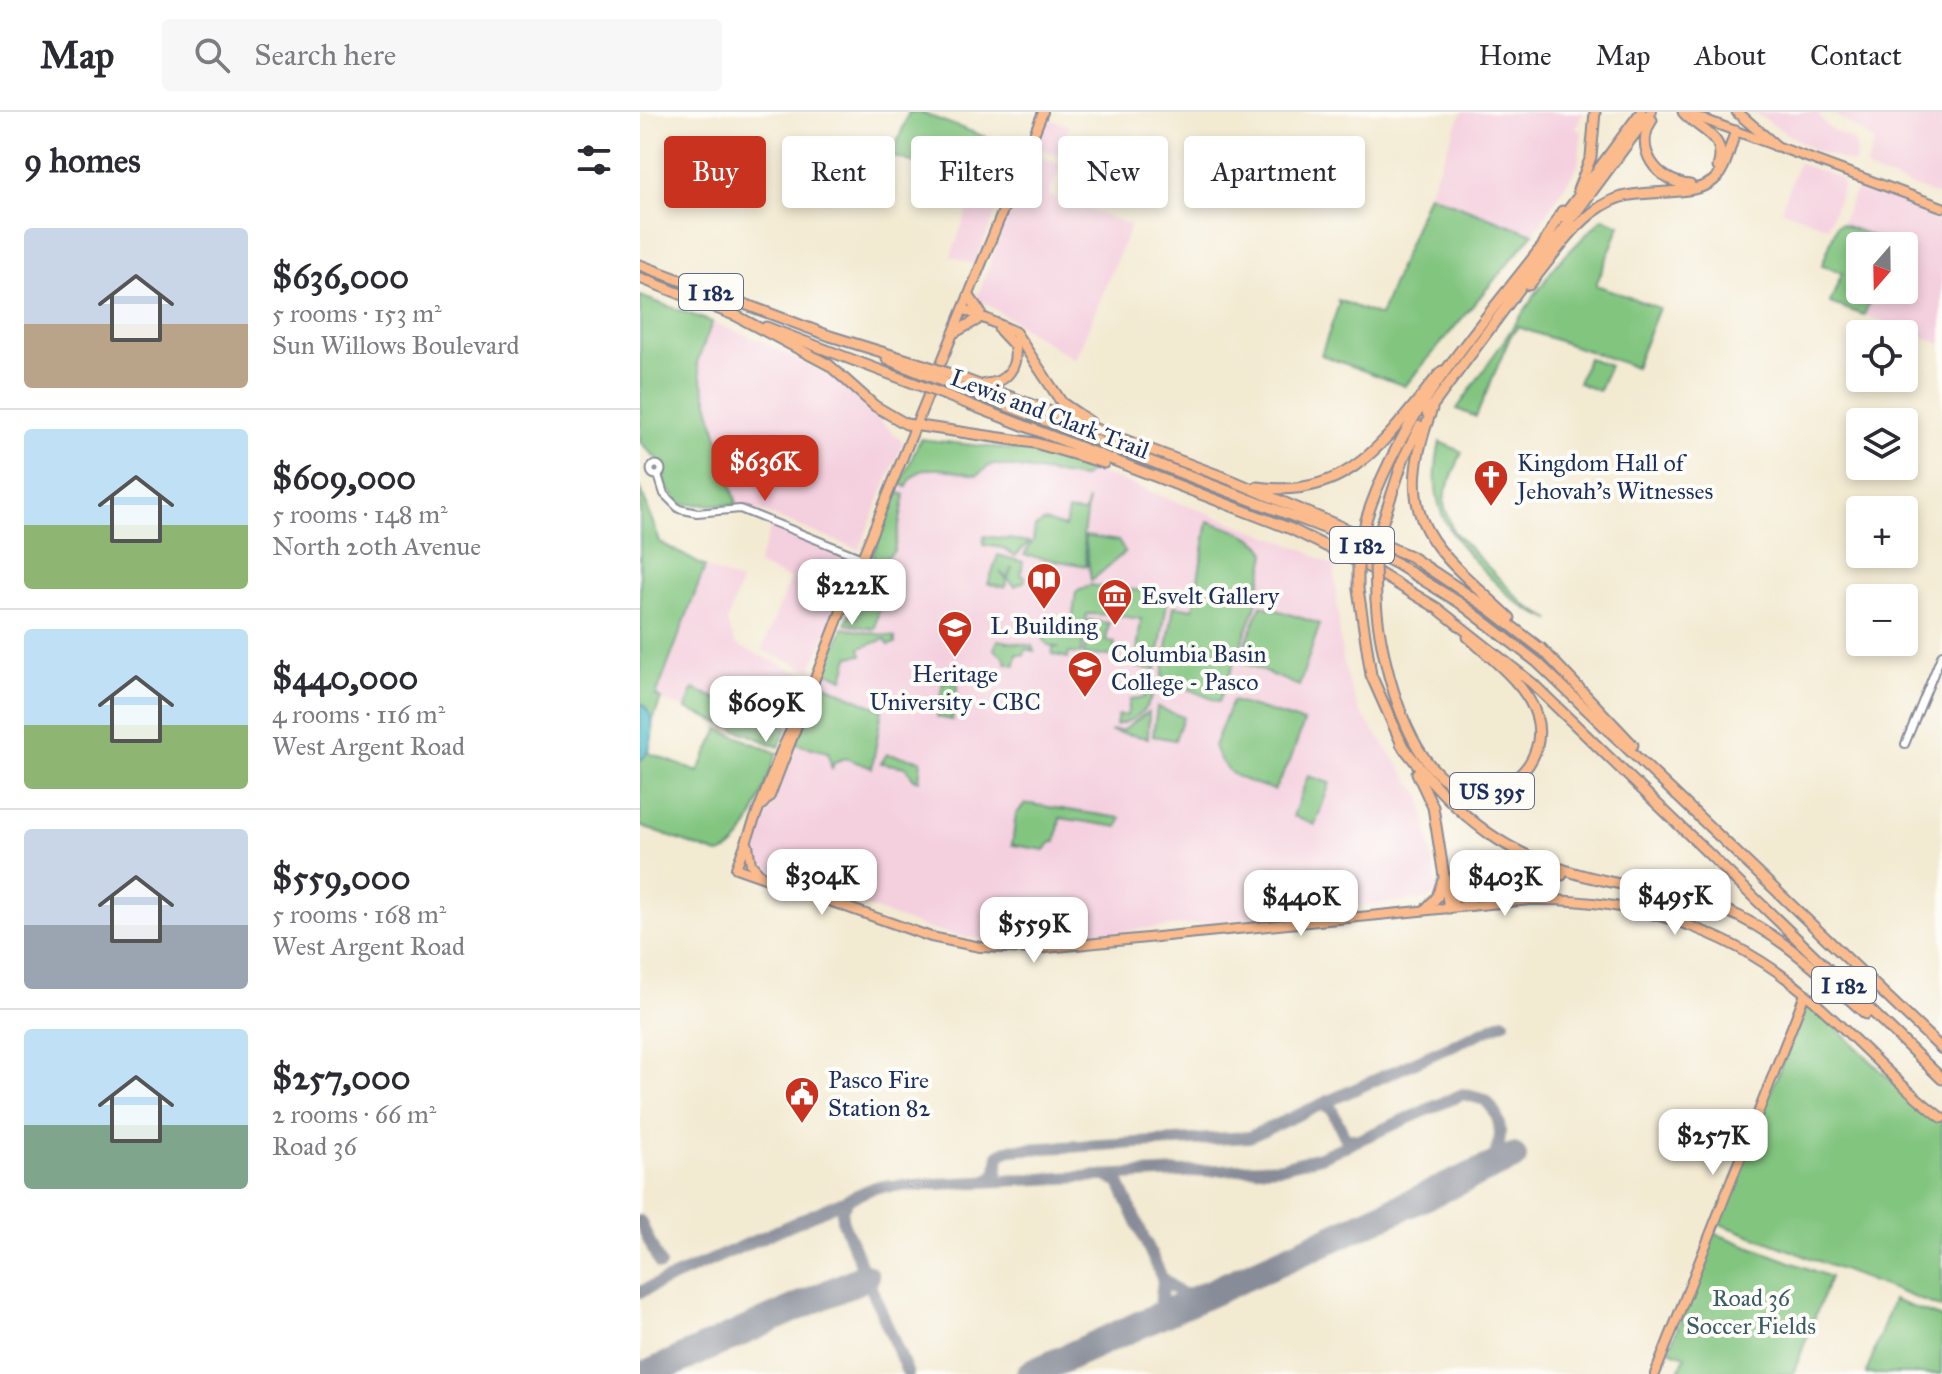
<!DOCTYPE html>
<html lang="en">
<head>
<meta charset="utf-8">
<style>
	:root { --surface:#fff; --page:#f7f7f7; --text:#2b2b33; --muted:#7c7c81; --line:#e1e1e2; --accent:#c8321e }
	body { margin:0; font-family:"IM FELL Great Primer",serif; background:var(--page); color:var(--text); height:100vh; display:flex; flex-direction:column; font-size:30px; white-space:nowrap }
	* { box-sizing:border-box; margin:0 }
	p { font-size:26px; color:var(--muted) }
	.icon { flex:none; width:44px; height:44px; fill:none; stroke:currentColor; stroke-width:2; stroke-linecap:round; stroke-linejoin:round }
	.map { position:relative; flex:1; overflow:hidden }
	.sheet { display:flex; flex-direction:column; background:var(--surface); width:640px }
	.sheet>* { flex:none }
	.hud { position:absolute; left:24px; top:24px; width:760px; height:72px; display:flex; gap:16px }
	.needle { width:52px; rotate:200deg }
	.tools { position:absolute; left:1206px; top:120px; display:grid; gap:16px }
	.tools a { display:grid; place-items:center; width:72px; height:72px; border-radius:8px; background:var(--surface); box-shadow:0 4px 12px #0003; font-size:40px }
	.price { position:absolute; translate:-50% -68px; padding:0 18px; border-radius:16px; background:#fff; color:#222; font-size:26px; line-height:52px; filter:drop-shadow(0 2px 4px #0008) }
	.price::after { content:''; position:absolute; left:50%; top:48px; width:24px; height:18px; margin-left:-12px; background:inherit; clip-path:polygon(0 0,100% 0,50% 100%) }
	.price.on { background:var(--accent); color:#fff }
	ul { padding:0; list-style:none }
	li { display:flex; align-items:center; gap:24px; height:200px; padding:0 24px }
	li+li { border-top:2px solid var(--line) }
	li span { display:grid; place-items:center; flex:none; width:224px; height:160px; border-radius:8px; color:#555 }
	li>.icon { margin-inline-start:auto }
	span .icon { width:96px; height:96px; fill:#fffc; stroke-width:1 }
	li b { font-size:34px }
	h2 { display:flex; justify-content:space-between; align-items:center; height:96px; padding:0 24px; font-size:34px }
	.chip { padding:0 28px; border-radius:8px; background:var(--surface); box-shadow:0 4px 12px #0003; font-size:28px; line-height:72px }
	.chip.on { background:var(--accent); color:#fff }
	header { display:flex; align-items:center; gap:48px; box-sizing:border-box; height:112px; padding:0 40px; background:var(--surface); border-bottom:2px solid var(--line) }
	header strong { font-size:38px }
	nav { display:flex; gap:44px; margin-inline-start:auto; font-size:28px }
	.search { width:560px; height:72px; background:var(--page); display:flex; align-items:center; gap:20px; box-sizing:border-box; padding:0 28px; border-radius:8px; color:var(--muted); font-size:30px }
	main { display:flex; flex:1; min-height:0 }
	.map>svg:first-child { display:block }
	.built { fill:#f4cfde }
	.green { fill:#81c57f; stroke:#4e7a6e; stroke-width:2 }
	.water { fill:#50bdcb; stroke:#367694; stroke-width:2 }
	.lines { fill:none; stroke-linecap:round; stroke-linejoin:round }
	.taxiway { stroke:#878c98; stroke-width:12 }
	.runway { stroke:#878c98; stroke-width:28 }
	.minor-casing { stroke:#878c98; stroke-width:10 }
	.major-casing { stroke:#878c98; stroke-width:12 }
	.highway-casing { stroke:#878c98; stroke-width:13 }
	.minor { stroke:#fff; stroke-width:6 }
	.major { stroke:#fbbb8d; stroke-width:8 }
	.highway { stroke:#fbbb8d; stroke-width:9 }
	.highway-bridge-casing { stroke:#878c98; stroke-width:13; stroke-linecap:butt }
	.highway-bridge { stroke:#fbbb8d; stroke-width:9 }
	.labels { text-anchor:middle; stroke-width:8; stroke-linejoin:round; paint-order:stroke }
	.shield { fill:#fdfcf7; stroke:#5f6c8c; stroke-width:2 }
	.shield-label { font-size:22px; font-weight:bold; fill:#1b2f5e }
	.street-label { font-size:24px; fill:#1b2f5e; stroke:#fdfcf7 }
	.poi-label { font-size:24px; fill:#1b2f5e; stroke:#fdfcf7; text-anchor:start }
	.park-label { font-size:24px; fill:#3a5c68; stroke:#fdfcf7 }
</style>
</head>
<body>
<header>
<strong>Map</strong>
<div class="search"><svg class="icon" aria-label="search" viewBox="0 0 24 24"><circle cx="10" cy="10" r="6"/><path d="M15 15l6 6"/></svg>Search here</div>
<nav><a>Home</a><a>Map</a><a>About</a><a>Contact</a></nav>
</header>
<main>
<section class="sheet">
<h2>9 homes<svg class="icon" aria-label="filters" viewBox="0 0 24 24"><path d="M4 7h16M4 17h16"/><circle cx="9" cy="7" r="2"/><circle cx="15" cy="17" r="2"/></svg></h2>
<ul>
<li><span style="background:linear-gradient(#c9d6e8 60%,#b9a48a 0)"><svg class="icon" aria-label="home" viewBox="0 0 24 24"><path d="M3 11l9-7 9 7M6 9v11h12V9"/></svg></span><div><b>$636,000</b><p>5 rooms · 153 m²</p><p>Sun Willows Boulevard</p></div></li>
<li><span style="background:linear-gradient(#bfe0f5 60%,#8fb573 0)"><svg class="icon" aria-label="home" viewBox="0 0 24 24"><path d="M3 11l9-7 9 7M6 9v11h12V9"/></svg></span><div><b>$609,000</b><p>5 rooms · 148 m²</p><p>North 20th Avenue</p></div></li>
<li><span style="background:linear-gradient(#bfe0f5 60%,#8fb573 0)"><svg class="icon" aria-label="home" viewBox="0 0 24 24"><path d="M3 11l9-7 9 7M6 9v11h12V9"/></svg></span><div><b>$440,000</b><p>4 rooms · 116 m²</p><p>West Argent Road</p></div></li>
<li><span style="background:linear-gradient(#c9d6e8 60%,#9aa5b1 0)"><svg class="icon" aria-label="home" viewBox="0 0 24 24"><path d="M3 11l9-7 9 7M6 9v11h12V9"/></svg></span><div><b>$559,000</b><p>5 rooms · 168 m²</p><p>West Argent Road</p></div></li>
<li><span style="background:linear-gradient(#bfe0f5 60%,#7fa58c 0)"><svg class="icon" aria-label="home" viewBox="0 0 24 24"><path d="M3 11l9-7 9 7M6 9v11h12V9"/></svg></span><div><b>$257,000</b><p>2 rooms · 66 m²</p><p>Road 36</p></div></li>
</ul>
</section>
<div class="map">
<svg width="1302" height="1262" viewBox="0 0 1302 1262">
	<rect width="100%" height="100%" fill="#fdfcf7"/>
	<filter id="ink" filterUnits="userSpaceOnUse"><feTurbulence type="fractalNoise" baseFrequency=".0125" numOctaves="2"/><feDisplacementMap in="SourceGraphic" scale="16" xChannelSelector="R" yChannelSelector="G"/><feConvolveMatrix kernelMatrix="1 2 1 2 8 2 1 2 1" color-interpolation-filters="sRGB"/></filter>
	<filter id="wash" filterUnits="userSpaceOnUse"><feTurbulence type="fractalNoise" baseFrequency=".006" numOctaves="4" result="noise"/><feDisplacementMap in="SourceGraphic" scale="32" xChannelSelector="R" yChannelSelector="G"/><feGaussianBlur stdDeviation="1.8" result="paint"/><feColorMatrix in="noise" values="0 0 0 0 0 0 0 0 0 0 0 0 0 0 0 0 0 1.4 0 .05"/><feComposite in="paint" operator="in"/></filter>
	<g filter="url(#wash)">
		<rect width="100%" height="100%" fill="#f3ead2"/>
		<path class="built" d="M822 0H943L936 17 942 20 938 54 893 122 788 82Z
			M1113 0H1177L1187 15 1215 30 1216 48 1212 51 1173 38Z
			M1191 0H1302V85L1229 59 1226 54 1235 29Z
			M406 6 429 14 418 43 395 35Z
			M391 42 421 53 409 83 491 113 435 248 337 186Z
			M1158 51 1200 66 1203 74 1188 115 1141 98Z
			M1218 73 1302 104V232L1224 203 1234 178H1264V134H1251L1201 112Z
			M332 86 358 96 334 153 311 144Z
			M72 210 123 230 195 267 263 330 219 438 113 396 97 393 57 251Z
			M280 327 410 342 663 437 694 455 702 545 710 574 720 600 781 684 798 779 787 787 393 829 328 826 292 818 126 759 113 740Z
			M131 416 214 450 171 558 122 538 150 467 117 453Z
			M65 455 101 470 87 510 96 533 168 564 147 615 53 578 46 597 15 585Z"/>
		<path class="green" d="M269 0H279L351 27 329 85 307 76C304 56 269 50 252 44Z
			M788 82 893 122 765 274 681 243 699 192 698 188 740 204Z
			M963 106 980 113 956 173 1019 196 995 255 878 215 870 225 836 305 817 297 915 154Z
			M1201 112 1252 132 1220 134V178H1234L1224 203 1190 191 1202 161 1182 153 1197 113Z
			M0 184 72 210 57 251 97 393 41 392 24 372 23 353 0 330Z
			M948 246 969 253 959 279 938 271Z
			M280 327 410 342 453 358 442 366 352 352 337 363C314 360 277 345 267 375L261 372Z
			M800 330 822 340 805 381 804 392 813 419 884 492 912 508C879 496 871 486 847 462 805 419 786 392 800 330Z
			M0 375 20 430 65 455 16 584 21 587 13 608 9 641 58 660 79 617 137 641C127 667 108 739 78 742L0 714Z
			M257 380 265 383 254 439 246 446H235L233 443Z
			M448 388 443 423 447 454 384 443 393 429 395 415 405 409 425 415 428 399 444 401Z
			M568 409C586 416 621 423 626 442L615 497 579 590 522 566 534 494 553 497Z
			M344 424 390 430 375 444 363 436 343 433Z
			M445 424 478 429 485 440 451 469Z
			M358 443 383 450 381 463 385 464V469L375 474 368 467 372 455 367 466 360 460 367 468 365 475 348 472Z
			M231 454 242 455 245 465 235 517 205 512Z
			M451 473 481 478 477 503 447 502 445 515 432 511 436 480Z
			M487 477 517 481 527 491 516 558 495 555 501 507 480 504Z
			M621 493 680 512 659 574 599 549Z
			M449 508 469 511 466 529 475 531 473 544 444 543Z
			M427 513 445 517 441 542 429 541 428 546 412 542 413 536H420L408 533 403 526 419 514Z
			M203 516 255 525V531L249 533 245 527 220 536 222 543 209 545 203 567 186 559Z
			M358 528 392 534 394 539 386 537 384 543 377 542 375 553 366 551V547L354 537Z
			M507 563 517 567C512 592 502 607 476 613L478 603 487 604 490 587 504 586Z
			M303 569 318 572 312 608 297 605Z
			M181 571 242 598 232 656 205 646 194 650 192 658 188 640 156 632Z
			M53 577 147 615 139 635 46 597Z
			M592 589 664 610 650 649 634 678C603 667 586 668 574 634Z
			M517 595 543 605 535 628 513 624Z
			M509 599 508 626 470 619 483 618Z
			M247 642 281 648 279 668 274 667 266 655 241 651Z
			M668 664 690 671 675 713 653 704Z
			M385 692H390L481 706 478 715 420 706 416 730 410 731 405 738 372 733 376 702Z
			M1167 893 1174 894 1269 986 1302 1011V1196L1075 1110Z
			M1074 1121 1190 1165 1153 1262H1038L1045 1244 1029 1238Z
			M1253 1188 1302 1206 1301 1262H1226Z"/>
		<path class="water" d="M0 590C17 603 16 636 0 649Z"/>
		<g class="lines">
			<path class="taxiway" d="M681 993 691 996 705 1025 718 1028
				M467 1064 479 1071 523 1168 520 1195 504 1211
				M347 1069 357 1061 359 1043 367 1038 609 1025 864 910
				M209 1086 202 1097V1108L268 1262
				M0 1109 20 1153
				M523 1167 541 1182H567
				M0 1180 235 1075 642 1055 680 1045 823 982 845 988C866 1008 863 1034 848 1056"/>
			<path class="runway" d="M8 1262 225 1165
				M390 1262 873 1045"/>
		</g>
	</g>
	<g filter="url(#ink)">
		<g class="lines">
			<defs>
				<path id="minor" d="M10.5 358a5.5 5.5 0 1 1 11 0a5.5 5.5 0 1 1-11 0Z
					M18 363 24 382 39 397 57 401 100 397 222 446
					M1265 632 1302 542"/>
				<path id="major" d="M1044 0 1302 95
					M166 586 141 639 96 756 291 825 340 835 396 837 890 788C992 786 1089 816 1167 883 1213 923 1253 969 1302 1006
					M122 693 130 684 209 478 403 0
					M108 733 111 752 121 763
					M1015 1262 1165 882"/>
				<path id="highway" d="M1043 0C1060 20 1088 23 1078 55
					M1097 0 1136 34
					M1012 8C993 37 1017 70 1050 73
					M938 78 951 45 955 0
					M923 105 1001 0
					M903 133 922 99
					M0 153 190 224 284 253
					M0 166 94 203
					M889 173C913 145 937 105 971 89 1000 74 1058 88 1077 65 1087 53 1090 33 1096 19
					M329 184 340 200
					M324 197 375 220 422 291 450 310
					M91 201 189 253 235 294 266 312 395 331 464 351
					M126 215 276 272
					M315 220 337 208
					M247 247 281 261
					M313 263 591 368 770 444 848 496 905 540
					M310 272 694 420 757 452 820 491 897 550 1302 937
					M345 272C367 271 379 254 374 233L359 217
					M305 283 651 417 734 458 797 496 892 571 1302 967
					M792 297C749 410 794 435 870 506
					M787 301 1011 0
					M617 375C712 389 748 323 802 259
					M726 408C758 305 835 221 900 137
					M741 415 764 345 780 314
					M718 477 731 563 764 637
					M736 488C739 540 764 650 816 674 861 695 911 650 896 603 887 573 851 546 828 525
					M901 536 993 633
					M761 632C820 708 866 747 962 768 1003 778 1045 781 1085 798 1140 821 1182 863 1226 902
					M777 661 793 695 809 796
					M813 778 832 793
					M809 796 814 787V765L829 750 922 763
					M785 798 797 785 802 770"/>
			</defs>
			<use href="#minor" class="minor-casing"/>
			<use href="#major" class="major-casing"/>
			<use href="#highway" class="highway-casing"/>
			<use href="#minor" class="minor"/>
			<use href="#major" class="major"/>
			<use href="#highway" class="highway"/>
			<defs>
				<path id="highway-bridge" d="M284 253 313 263
					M281 261 310 272
					M276 272 305 283
					M718 477V444L726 408
					M736 488 735 450 741 415"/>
			</defs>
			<use href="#highway-bridge" class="highway-bridge-casing"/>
			<use href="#highway-bridge" class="highway-bridge"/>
		</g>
	</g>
	<defs>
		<symbol id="church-pin" viewBox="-11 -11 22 30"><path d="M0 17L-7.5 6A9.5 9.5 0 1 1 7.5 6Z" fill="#c8321e" stroke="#fdfcf7"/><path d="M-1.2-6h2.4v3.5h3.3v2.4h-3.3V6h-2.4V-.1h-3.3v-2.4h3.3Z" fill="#fff"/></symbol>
		<symbol id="library-pin" viewBox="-11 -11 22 30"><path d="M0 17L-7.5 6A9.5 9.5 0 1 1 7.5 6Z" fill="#c8321e" stroke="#fdfcf7"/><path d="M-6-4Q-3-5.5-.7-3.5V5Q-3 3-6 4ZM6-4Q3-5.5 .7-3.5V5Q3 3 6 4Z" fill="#fff"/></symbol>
		<symbol id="museum-pin" viewBox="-11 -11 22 30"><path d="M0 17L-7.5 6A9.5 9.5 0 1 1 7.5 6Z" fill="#c8321e" stroke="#fdfcf7"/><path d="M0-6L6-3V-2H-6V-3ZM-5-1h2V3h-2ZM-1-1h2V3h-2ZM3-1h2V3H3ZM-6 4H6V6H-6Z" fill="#fff"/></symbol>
		<symbol id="university-pin" viewBox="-11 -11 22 30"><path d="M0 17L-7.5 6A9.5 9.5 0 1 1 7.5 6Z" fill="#c8321e" stroke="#fdfcf7"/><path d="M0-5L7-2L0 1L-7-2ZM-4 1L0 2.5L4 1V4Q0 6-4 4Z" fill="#fff"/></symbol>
		<symbol id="civic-pin" viewBox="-11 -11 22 30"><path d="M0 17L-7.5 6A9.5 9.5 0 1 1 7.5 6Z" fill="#c8321e" stroke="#fdfcf7"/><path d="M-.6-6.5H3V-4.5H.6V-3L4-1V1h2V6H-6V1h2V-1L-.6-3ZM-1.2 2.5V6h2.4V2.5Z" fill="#fff"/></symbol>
	</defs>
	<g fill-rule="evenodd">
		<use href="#church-pin" x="831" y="345" width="40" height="54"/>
		<use href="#library-pin" x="384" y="448" width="40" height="54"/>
		<use href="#museum-pin" x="455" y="464" width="40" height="54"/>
		<use href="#university-pin" x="295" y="496" width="40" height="54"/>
		<use href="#university-pin" x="425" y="536" width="40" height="54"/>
		<use href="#civic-pin" x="142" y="962" width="40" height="54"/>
	</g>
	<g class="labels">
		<g class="shield">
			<rect x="39" y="162" width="64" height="36" rx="6"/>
			<rect x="690" y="415" width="64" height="36" rx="6"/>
			<rect x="810" y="661" width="84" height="36" rx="6"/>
			<rect x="1172" y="855" width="64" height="36" rx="6"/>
		</g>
		<g class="shield-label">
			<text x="71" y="188">I 182</text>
			<text x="722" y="441">I 182</text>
			<text x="852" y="687">US 395</text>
			<text x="1204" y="881">I 182</text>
		</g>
		<g class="street-label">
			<text transform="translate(410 302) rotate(21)" y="8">Lewis and Clark Trail</text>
		</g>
		<g class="poi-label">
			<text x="877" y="359">Kingdom Hall of<tspan x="877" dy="28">Jehovah's Witnesses</tspan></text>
			<text x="501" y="492">Esvelt Gallery</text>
			<text x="404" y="522" text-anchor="middle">L Building</text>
			<text x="471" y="550">Columbia Basin<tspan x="471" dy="28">College - Pasco</tspan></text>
			<text x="315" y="570" text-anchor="middle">Heritage<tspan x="315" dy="28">University - CBC</tspan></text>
			<text x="188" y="976">Pasco Fire<tspan x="188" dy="28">Station 82</tspan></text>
		</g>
		<g class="park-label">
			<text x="1111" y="1194">Road 36<tspan x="1111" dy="28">Soccer Fields</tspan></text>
		</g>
	</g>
</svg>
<div class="tools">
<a><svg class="needle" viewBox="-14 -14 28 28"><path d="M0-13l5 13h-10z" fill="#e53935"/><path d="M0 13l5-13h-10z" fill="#7c7c81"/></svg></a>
<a><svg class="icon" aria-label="locate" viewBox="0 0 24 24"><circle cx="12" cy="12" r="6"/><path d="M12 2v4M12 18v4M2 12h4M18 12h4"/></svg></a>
<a><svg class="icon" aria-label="layers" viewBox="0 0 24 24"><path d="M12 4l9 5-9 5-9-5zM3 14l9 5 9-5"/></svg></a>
<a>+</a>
<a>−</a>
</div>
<b class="price on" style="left:125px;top:391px">$636K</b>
<b class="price" style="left:212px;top:515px">$222K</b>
<b class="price" style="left:126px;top:632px">$609K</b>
<b class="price" style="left:182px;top:805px">$304K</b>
<b class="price" style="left:865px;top:806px">$403K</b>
<b class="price" style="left:1035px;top:825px">$495K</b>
<b class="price" style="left:661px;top:826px">$440K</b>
<b class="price" style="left:394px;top:853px">$559K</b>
<b class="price" style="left:1073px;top:1065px">$257K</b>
<div class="hud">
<a class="chip on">Buy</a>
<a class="chip">Rent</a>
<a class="chip">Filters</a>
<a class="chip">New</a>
<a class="chip">Apartment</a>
</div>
</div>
</main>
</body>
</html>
